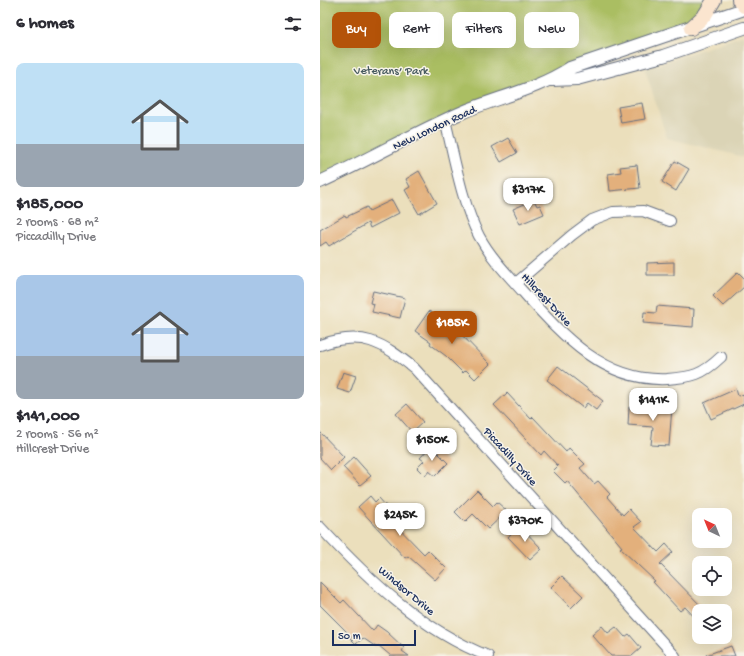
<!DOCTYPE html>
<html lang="en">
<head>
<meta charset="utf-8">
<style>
	:root { --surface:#fff; --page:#f7f7f7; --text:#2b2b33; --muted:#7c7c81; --accent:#b45309 }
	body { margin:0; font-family:"Gochi Hand",sans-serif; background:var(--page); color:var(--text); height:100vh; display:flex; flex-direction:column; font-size:15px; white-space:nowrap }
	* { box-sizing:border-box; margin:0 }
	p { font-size:13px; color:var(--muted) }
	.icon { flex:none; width:22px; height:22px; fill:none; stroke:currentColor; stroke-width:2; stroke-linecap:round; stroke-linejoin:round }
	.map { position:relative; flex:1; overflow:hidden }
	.drawer { display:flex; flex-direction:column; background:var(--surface); width:320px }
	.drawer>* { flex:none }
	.guide { position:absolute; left:12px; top:12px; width:352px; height:36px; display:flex; gap:8px }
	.needle { width:26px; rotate:317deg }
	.buttons { position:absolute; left:372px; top:508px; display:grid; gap:8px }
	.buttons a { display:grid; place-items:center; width:40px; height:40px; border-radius:8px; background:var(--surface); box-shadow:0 4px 16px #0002; font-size:20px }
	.scale { position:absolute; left:12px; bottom:10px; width:84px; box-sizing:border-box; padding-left:4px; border:2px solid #1b2f5e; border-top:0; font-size:11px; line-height:14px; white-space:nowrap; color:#1b2f5e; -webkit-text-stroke:3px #f7f3e8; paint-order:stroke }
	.price { position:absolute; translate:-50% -34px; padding:0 9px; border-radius:8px; background:#fff; color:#222; font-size:13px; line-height:26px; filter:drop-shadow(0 1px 2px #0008) }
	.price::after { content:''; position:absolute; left:50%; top:24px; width:12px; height:9px; margin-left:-6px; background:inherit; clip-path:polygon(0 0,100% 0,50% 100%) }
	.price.on { background:var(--accent); color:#fff }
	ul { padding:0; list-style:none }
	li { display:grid; align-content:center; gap:8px; height:212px; padding:0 16px }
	li span { display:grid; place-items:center; height:124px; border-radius:8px; color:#555 }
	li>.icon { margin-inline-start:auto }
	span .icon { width:72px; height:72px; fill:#fffc; stroke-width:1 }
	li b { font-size:17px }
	h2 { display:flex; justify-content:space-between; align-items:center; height:48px; padding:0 16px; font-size:17px }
	.pill { padding:0 14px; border-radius:8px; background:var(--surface); box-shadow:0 4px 16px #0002; font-size:14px; line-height:36px }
	.pill.on { background:var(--accent); color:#fff }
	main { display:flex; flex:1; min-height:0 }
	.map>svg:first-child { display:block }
	.built { fill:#dbd4b6 }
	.green { fill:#aabe62; stroke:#627660 }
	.building { fill:#e3b07c }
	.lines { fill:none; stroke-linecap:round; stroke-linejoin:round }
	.minor-casing { stroke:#646d7f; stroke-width:12 }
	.tertiary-casing { stroke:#646d7f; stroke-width:14 }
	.secondary-casing { stroke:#646d7f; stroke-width:16 }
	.minor { stroke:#fff; stroke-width:10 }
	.tertiary { stroke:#fff; stroke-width:12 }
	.secondary { stroke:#fbe5cf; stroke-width:14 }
	.labels { text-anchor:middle; stroke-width:3; stroke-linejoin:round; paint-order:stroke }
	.park-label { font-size:12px; fill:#465a5f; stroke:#f7f3e8 }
	.street-label { font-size:12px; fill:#1b2f5e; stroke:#f7f3e8 }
</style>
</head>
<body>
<main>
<section class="drawer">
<h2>6 homes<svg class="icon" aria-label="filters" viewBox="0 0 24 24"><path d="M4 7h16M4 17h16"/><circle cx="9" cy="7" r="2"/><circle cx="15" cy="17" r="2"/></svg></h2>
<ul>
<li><span style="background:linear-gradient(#bfe0f5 65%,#9aa5b1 0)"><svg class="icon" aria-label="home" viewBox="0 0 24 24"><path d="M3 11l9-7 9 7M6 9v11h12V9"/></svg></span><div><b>$185,000</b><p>2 rooms · 68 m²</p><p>Piccadilly Drive</p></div></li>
<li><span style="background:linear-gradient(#a9c7e8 65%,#9aa5b1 0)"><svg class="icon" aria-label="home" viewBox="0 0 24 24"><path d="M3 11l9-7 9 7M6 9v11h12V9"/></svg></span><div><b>$141,000</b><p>2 rooms · 56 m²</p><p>Hillcrest Drive</p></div></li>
</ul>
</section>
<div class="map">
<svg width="424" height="656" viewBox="0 0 424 656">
	<rect width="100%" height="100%" fill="#f7f3e8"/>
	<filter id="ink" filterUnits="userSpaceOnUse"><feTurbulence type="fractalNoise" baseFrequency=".025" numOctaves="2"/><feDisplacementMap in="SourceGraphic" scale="8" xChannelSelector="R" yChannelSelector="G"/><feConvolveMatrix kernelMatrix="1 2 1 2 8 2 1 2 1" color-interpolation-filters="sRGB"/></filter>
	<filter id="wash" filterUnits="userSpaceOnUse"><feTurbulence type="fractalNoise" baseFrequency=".012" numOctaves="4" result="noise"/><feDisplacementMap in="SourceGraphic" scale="16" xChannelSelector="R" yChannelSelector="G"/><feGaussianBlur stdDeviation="0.9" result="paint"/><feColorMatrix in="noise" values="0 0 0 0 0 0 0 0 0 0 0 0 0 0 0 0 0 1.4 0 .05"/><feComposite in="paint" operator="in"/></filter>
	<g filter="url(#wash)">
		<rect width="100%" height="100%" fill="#ebdfbc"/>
		<path class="built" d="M424 35V157L347 138 325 69Z"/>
		<path class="green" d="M0 0H394L371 28 158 106 0 182Z"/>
		<g id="blocks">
			<path class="building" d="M322 103 325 119 301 123 298 107Z
				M188 138 197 153 181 162 172 147Z
				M355 161 369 169 356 191 342 182Z
				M317 165 320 188 290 191 288 174 301 172 300 167Z
				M99 171 117 203 99 214 85 190 90 187 86 179Z
				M72 200 79 213 50 228 48 223 9 246 6 242 0 246V230L25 215 26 217 47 207 49 211Z
				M214 200 217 206 220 205 224 214 200 224 193 209Z
				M354 262V275H327V263Z
				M418 272 424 278V287L403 306 393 296Z
				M53 291 85 298 80 318 52 312 54 304 50 303Z
				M337 306 374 309 373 327 323 323 324 312 336 313Z
				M109 311 125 322 128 319 137 325 135 328 170 364 155 379 146 370 143 373 126 356 110 344 111 342 95 331Z
				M238 366 283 401 276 410 267 403 263 408 227 380Z
				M23 372 36 376 30 393 17 389Z
				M416 389 418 396 424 394V404L391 419 384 403Z
				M187 393 211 419 213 417 246 452 249 448 265 464 260 468 274 484 278 481 290 494 287 497 303 515 309 509 321 522 314 527 338 552 346 544 353 552 340 564 386 611H379V622L365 607 360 611 333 582 335 581 300 548 302 547 247 481 245 483 233 471 238 466 224 451 221 455 174 405Z
				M87 404 103 422 92 432 76 414Z
				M332 406 352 407 349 446 331 445 333 427 308 425 309 407 332 408Z
				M0 432 24 457 11 470 0 458Z
				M111 446 128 463 115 476 109 471 105 476 97 468 104 461 100 458Z
				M34 457 51 476 40 485 23 467Z
				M157 490 173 506 177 502 187 511 168 529 153 514 145 522 135 512Z
				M50 496 55 502 59 498 74 515 70 519 104 554 108 550 126 568 115 580 88 556 85 558 38 507Z
				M199 525 222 549 210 560 188 537Z
				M242 576 263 596 251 608 231 587Z
				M0 582 21 603 24 600 53 631 57 625 67 632 84 648 82 651 89 656H71L58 645 56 647 43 638 36 644 30 638 31 636 0 605Z
				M282 626 288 633 296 627 305 637 309 634 321 648 312 656H291L272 635Z
				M411 646 415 656H386V655Z"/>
		</g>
	</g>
	<g filter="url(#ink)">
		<use href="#blocks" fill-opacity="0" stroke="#646d7f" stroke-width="1"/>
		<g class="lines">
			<defs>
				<path id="minor" d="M125 120C134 156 142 204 159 236 171 258 188 275 204 293 243 336 284 382 347 379 373 377 382 375 401 357
					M196 283 252 235 272 220 293 212 323 211 350 221
					M0 345C43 330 61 342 94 368L355 656
					M0 527C48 579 101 630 168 656"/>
				<path id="tertiary" d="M232 80 257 79 343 56 424 28
					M0 182C48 160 94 133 143 112 179 97 218 89 250 68L424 9"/>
				<path id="secondary" d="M419 0 424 6
					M371 28 385 15 394 0"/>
			</defs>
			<use href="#minor" class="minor-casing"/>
			<use href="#tertiary" class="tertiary-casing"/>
			<use href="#secondary" class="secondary-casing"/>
			<use href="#minor" class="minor"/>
			<use href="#tertiary" class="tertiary"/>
			<use href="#secondary" class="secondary"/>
		</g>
	</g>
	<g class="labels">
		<g class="park-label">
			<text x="71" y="74">Veterans’ Park</text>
		</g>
		<g class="street-label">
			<text transform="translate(114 127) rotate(-25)" y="4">New London Road</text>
			<text transform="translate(227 299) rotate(47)" y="4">Hillcrest Drive</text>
			<text transform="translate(191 456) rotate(48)" y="4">Piccadilly Drive</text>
			<text transform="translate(87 590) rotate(40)" y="4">Windsor Drive</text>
		</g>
	</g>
</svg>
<div class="buttons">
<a><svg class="needle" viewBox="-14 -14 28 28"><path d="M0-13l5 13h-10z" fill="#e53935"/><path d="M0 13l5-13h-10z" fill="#7c7c81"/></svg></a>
<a><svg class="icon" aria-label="locate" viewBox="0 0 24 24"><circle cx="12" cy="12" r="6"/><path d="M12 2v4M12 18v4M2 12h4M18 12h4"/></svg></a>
<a><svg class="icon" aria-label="layers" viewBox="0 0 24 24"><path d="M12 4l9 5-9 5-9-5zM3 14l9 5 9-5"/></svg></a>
</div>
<div class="scale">50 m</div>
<b class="price" style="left:208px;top:212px">$317K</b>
<b class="price on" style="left:132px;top:345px">$185K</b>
<b class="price" style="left:333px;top:422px">$141K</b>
<b class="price" style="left:112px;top:462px">$150K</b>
<b class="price" style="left:80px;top:537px">$245K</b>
<b class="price" style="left:205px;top:543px">$370K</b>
<div class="guide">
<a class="pill on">Buy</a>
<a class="pill">Rent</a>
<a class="pill">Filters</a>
<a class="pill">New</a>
</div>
</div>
</main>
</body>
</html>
